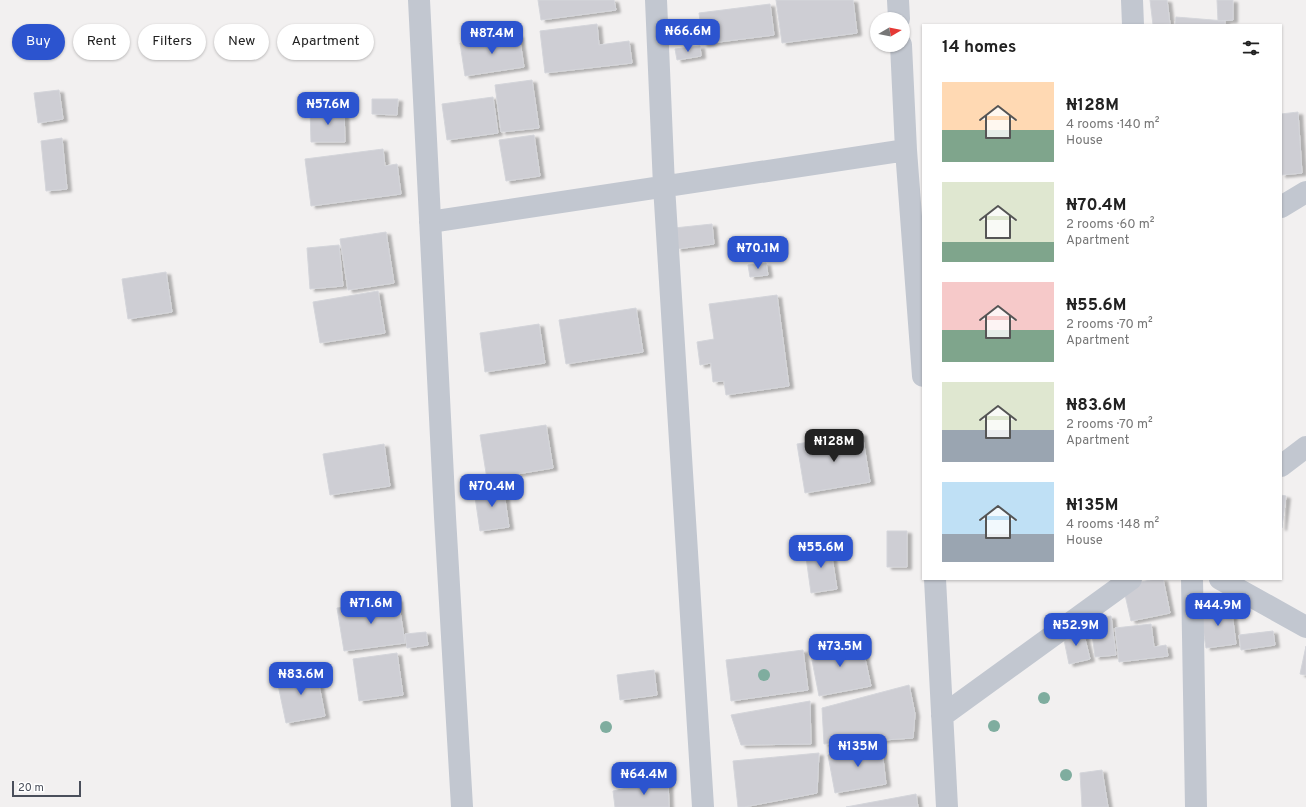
<!DOCTYPE html>
<html lang="en">
<head>
<meta charset="utf-8">
<style>
	:root { --surface:#fff; --page:#f2f2f2; --text:#222; --muted:#767676; --accent:#2c54cf }
	body { margin:0; font-family:Overpass,sans-serif; background:var(--page); color:var(--text); height:100vh; display:flex; flex-direction:column; font-size:15px; white-space:nowrap }
	* { box-sizing:border-box; margin:0 }
	p { font-size:13px; color:var(--muted) }
	.icon { flex:none; width:22px; height:22px; fill:none; stroke:currentColor; stroke-width:2; stroke-linecap:round; stroke-linejoin:round }
	.map { position:relative; flex:1; overflow:hidden }
	.details { position:absolute; left:922px; top:24px; width:360px; height:556px; display:flex; flex-direction:column; background:var(--surface); border-radius:0px; box-shadow:0 1px 3px #0004 }
	.details>* { flex:none }
	.guide { position:absolute; left:12px; top:24px; width:380px; height:36px; display:flex; gap:8px }
	.needle { width:26px; rotate:80deg }
	.controls { position:absolute; left:870px; top:12px; display:grid; gap:8px }
	.controls a { display:grid; place-items:center; width:40px; height:40px; border-radius:50%; background:var(--surface); box-shadow:0 1px 3px #0004; font-size:20px }
	.scale { position:absolute; left:12px; bottom:10px; width:69px; box-sizing:border-box; padding-left:4px; border:2px solid #4a4f5b; border-top:0; font-size:11px; line-height:14px; white-space:nowrap; color:#4a4f5b; -webkit-text-stroke:3px #fff; paint-order:stroke }
	.price { position:absolute; translate:-50% -34px; padding:0 9px; border-radius:8px; background:var(--accent); color:#fff; font-size:13px; line-height:26px; filter:drop-shadow(0 1px 2px #0008) }
	.price::after { content:''; position:absolute; left:50%; top:24px; width:12px; height:9px; margin-left:-6px; background:inherit; clip-path:polygon(0 0,100% 0,50% 100%) }
	.price.selected { background:#222; color:#fff }
	ul { padding:0; list-style:none }
	li { display:flex; align-items:center; gap:12px; height:100px; padding:0 20px }
	li span { display:grid; place-items:center; flex:none; width:112px; height:80px; border-radius:0px; color:#555 }
	li>.icon { margin-inline-start:auto }
	span .icon { width:48px; height:48px; fill:#fffc; stroke-width:1 }
	li b { font-size:17px }
	h2 { display:flex; justify-content:space-between; align-items:center; height:48px; padding:0 20px; font-size:17px }
	.pill { padding:0 14px; border-radius:18px; background:var(--surface); box-shadow:0 1px 3px #0004; font-size:14px; line-height:36px }
	.pill.selected { background:var(--accent); color:#fff }
	.map>svg:first-child { display:block }
	.building { fill:#ceced4; stroke:#d4d5da; filter:url(#shadow) }
	.lines { fill:none; stroke-linecap:round; stroke-linejoin:round }
	.minor { stroke:#c2c7d0; stroke-width:22 }
	.tree { fill:#7fad9f }
</style>
</head>
<body>
<div class="map">
<svg width="1306" height="807" viewBox="0 0 1306 807">
	<defs>
		<filter id="shadow"><feDropShadow dx="4.5" dy="2.5" stdDeviation="1" flood-color="#0004"/></filter>
	</defs>
	<rect width="100%" height="100%" fill="#f2f0f0"/>
	<path class="building" d="M538 0H614L616 10 541 20Z
		M776 0H853L857 33 782 43Z
		M1150 0H1167L1170 24 1153 25Z
		M1217 0H1233V20L1218 21Z
		M770 4 774 35 703 44 699 13Z
		M1176 17 1225 21V25H1175Z
		M597 24 599 45 629 41 632 63 545 73 540 31Z
		M519 35 524 67 465 76 460 43Z
		M700 46 701 56 677 60 675 49Z
		M532 80 539 128 501 132 495 85Z
		M59 90 63 119 38 123 34 93Z
		M493 97 498 133 447 140 442 104Z
		M372 99H398L397 115 372 114Z
		M344 109 345 142H311L310 110Z
		M1298 112 1302 173 1281 175V114Z
		M534 135 540 176 506 181 499 140Z
		M62 138 67 189 46 191 41 141Z
		M383 149 385 166 397 164 401 194 311 206 305 159Z
		M712 224 714 244 677 249 674 228Z
		M386 232 394 283 348 290 340 239Z
		M339 245 343 286 310 289 307 248Z
		M766 263 768 275 750 277 748 265Z
		M166 272 172 312 128 319 122 279Z
		M378 291 385 333 320 343 313 302Z
		M777 295 789 386 726 395 724 381 713 382 711 363 700 365 697 342 714 339 709 304Z
		M636 308 643 352 566 364 559 320Z
		M539 324 545 363 485 372 480 333Z
		M546 425 553 468 487 479 480 435Z
		M862 433 870 482 805 493 797 444Z
		M384 444 390 486 330 495 323 454Z
		M503 486 509 527 480 531 474 490Z
		M1281 495 1286 496 1282 528H1281Z
		M887 531H907V567H887Z
		M830 545 837 589 811 593 805 550Z
		M1155 579H1163L1170 613 1131 621 1123 586Z
		M398 599 405 643 344 651 337 608Z
		M1231 606 1236 644 1206 648 1200 610Z
		M1111 616 1116 655 1095 657 1090 619Z
		M1151 624 1154 647 1166 645 1168 656 1119 662 1115 628Z
		M1083 631 1090 659 1069 664 1063 635Z
		M1273 631 1275 645 1241 650 1239 635Z
		M426 632 428 645 407 648 405 634Z
		M861 640 871 686 819 696 810 650Z
		M1306 646V675L1300 674Z
		M803 650 808 690 731 701 726 660Z
		M397 653 403 695 359 701 353 659Z
		M315 665 325 716 286 723 277 680 296 676 295 669Z
		M654 670 657 695 620 700 617 675Z
		M909 685 915 714 913 738 824 744 822 708Z
		M810 701 811 744 741 745 731 715Z
		M881 742 886 784 835 793 828 755Z
		M819 753 817 793 744 807H738L733 761Z
		M1102 770 1108 807H1082L1080 773Z
		M668 779 669 807H615L613 791Z
		M916 794 918 807H846Z"/>
	<g class="lines">
		<path class="minor" d="M419 0 445 517 462 807
			M656 0 664 186 703 807
			M898 0 899 19
			M1132 0 1133 25
			M901 45 906 150 923 376
			M1281 207 1306 192
			M430 222 906 150
			M1281 466 1306 447
			M935 579 947 807
			M1192 579 1196 807
			M1220 579 1306 627
			M942 716 1131 579"/>
	</g>
	<g class="tree">
		<circle cx="764" cy="675" r="6"/>
		<circle cx="1044" cy="698" r="6"/>
		<circle cx="994" cy="726" r="6"/>
		<circle cx="606" cy="727" r="6"/>
		<circle cx="1066" cy="775" r="6"/>
	</g>
</svg>
<div class="controls">
<a><svg class="needle" viewBox="-14 -14 28 28"><path d="M0-13l5 13h-10z" fill="#e53935"/><path d="M0 13l5-13h-10z" fill="#767676"/></svg></a>
</div>
<div class="scale">20 m</div>
<b class="price" style="left:688px;top:53px">₦66.6M</b>
<b class="price" style="left:492px;top:55px">₦87.4M</b>
<b class="price" style="left:328px;top:126px">₦57.6M</b>
<b class="price" style="left:758px;top:270px">₦70.1M</b>
<b class="price selected" style="left:834px;top:463px">₦128M</b>
<b class="price" style="left:492px;top:508px">₦70.4M</b>
<b class="price" style="left:821px;top:569px">₦55.6M</b>
<b class="price" style="left:371px;top:625px">₦71.6M</b>
<b class="price" style="left:1218px;top:627px">₦44.9M</b>
<b class="price" style="left:1076px;top:647px">₦52.9M</b>
<b class="price" style="left:840px;top:668px">₦73.5M</b>
<b class="price" style="left:301px;top:696px">₦83.6M</b>
<b class="price" style="left:858px;top:768px">₦135M</b>
<b class="price" style="left:644px;top:796px">₦64.4M</b>
<div class="guide">
<a class="pill selected">Buy</a>
<a class="pill">Rent</a>
<a class="pill">Filters</a>
<a class="pill">New</a>
<a class="pill">Apartment</a>
</div>
<section class="details">
<h2>14 homes<svg class="icon" aria-label="filters" viewBox="0 0 24 24"><path d="M4 7h16M4 17h16"/><circle cx="9" cy="7" r="2"/><circle cx="15" cy="17" r="2"/></svg></h2>
<ul>
<li><span style="background:linear-gradient(#ffd9b3 60%,#7fa58c 0)"><svg class="icon" aria-label="home" viewBox="0 0 24 24"><path d="M3 11l9-7 9 7M6 9v11h12V9"/></svg></span><div><b>₦128M</b><p>4 rooms · 140 m²</p><p>House</p></div></li>
<li><span style="background:linear-gradient(#dfe7d0 75%,#7fa58c 0)"><svg class="icon" aria-label="home" viewBox="0 0 24 24"><path d="M3 11l9-7 9 7M6 9v11h12V9"/></svg></span><div><b>₦70.4M</b><p>2 rooms · 60 m²</p><p>Apartment</p></div></li>
<li><span style="background:linear-gradient(#f6c9c9 60%,#7fa58c 0)"><svg class="icon" aria-label="home" viewBox="0 0 24 24"><path d="M3 11l9-7 9 7M6 9v11h12V9"/></svg></span><div><b>₦55.6M</b><p>2 rooms · 70 m²</p><p>Apartment</p></div></li>
<li><span style="background:linear-gradient(#dfe7d0 60%,#9aa5b1 0)"><svg class="icon" aria-label="home" viewBox="0 0 24 24"><path d="M3 11l9-7 9 7M6 9v11h12V9"/></svg></span><div><b>₦83.6M</b><p>2 rooms · 70 m²</p><p>Apartment</p></div></li>
<li><span style="background:linear-gradient(#bfe0f5 65%,#9aa5b1 0)"><svg class="icon" aria-label="home" viewBox="0 0 24 24"><path d="M3 11l9-7 9 7M6 9v11h12V9"/></svg></span><div><b>₦135M</b><p>4 rooms · 148 m²</p><p>House</p></div></li>
</ul>
</section>
</div>
</body>
</html>
